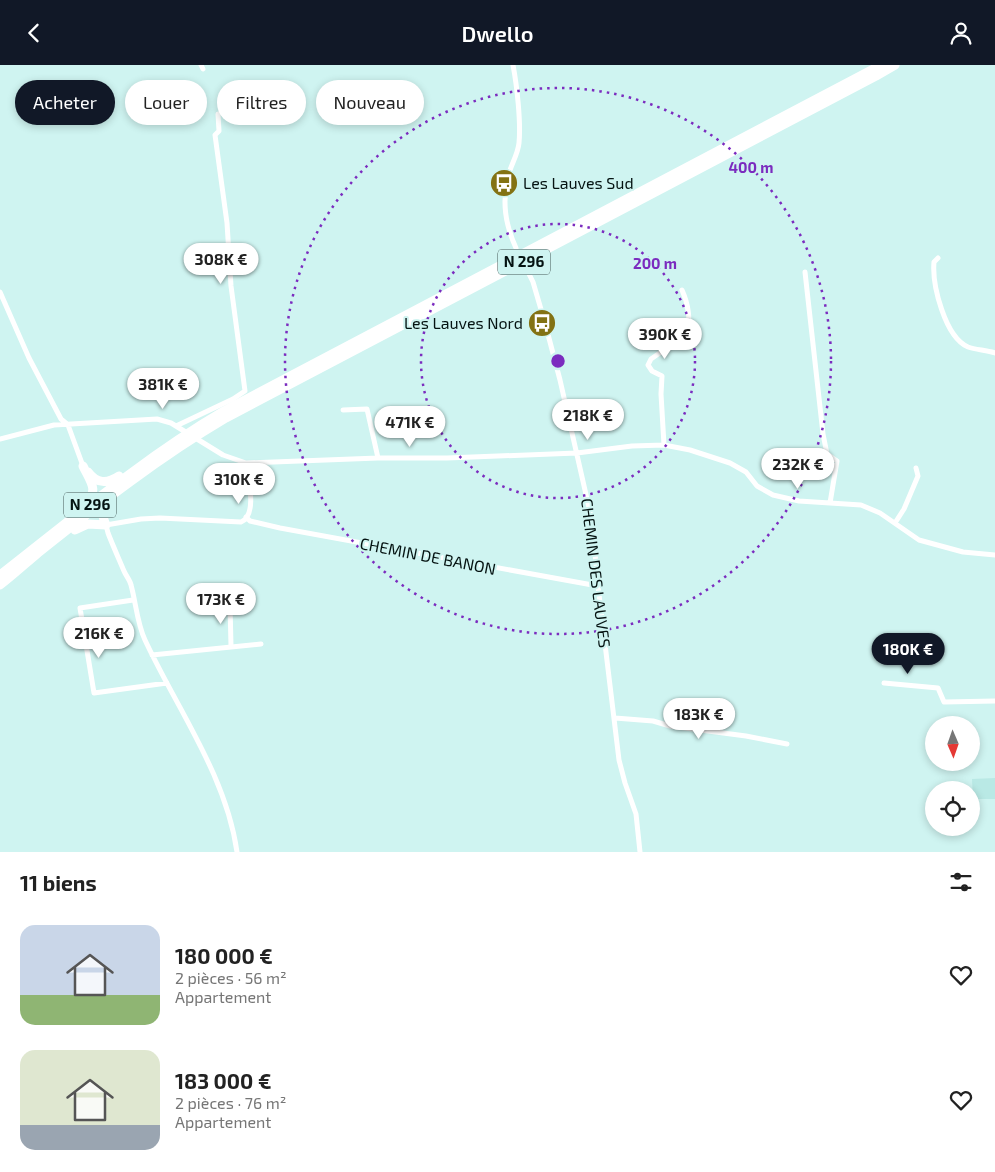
<!DOCTYPE html>
<html lang="fr">
<head>
<meta charset="utf-8">
<style>
	:root { --surface:#fff; --page:#f6f6f6; --text:#222; --muted:#767676; --accent:#111827 }
	body { margin:0; font-family:"Exo 2",sans-serif; background:var(--page); color:var(--text); height:100vh; display:flex; flex-direction:column; font-size:19px; white-space:nowrap }
	* { box-sizing:border-box; margin:0 }
	p { font-size:16px; color:var(--muted) }
	.icon { flex:none; width:28px; height:28px; fill:none; stroke:currentColor; stroke-width:2; stroke-linecap:round; stroke-linejoin:round }
	.map { position:relative; height:787px; overflow:hidden }
	.panel { display:flex; flex-direction:column; background:var(--surface); flex:1 }
	.panel>* { flex:none }
	.guide { position:absolute; left:15px; top:15px; width:500px; height:45px; display:flex; gap:10px }
	.needle { width:32px; rotate:178deg }
	.tools { position:absolute; left:925px; top:651px; display:grid; gap:10px }
	.tools a { display:grid; place-items:center; width:55px; height:55px; border-radius:50%; background:var(--surface); box-shadow:0 2px 8px #0003; font-size:25px }
	.price { position:absolute; translate:-50% -42px; padding:0 11px; border-radius:18px; background:#fff; color:#222; font-size:16px; line-height:32px; filter:drop-shadow(0 1px 2px #0008) }
	.price::after { content:''; position:absolute; left:50%; top:30px; width:15px; height:11px; margin-left:-8px; background:inherit; clip-path:polygon(0 0,100% 0,50% 100%) }
	.price.selected { background:var(--accent); color:#fff }
	ul { padding:0; list-style:none }
	li { display:flex; align-items:center; gap:15px; height:125px; padding:0 20px }
	li span { display:grid; place-items:center; flex:none; width:140px; height:100px; border-radius:15px; color:#555 }
	li>.icon { margin-inline-start:auto }
	span .icon { width:60px; height:60px; fill:#fffc; stroke-width:1 }
	li b { font-size:21px }
	h2 { display:flex; justify-content:space-between; align-items:center; height:60px; padding:0 20px; font-size:21px }
	.pill { padding:0 18px; border-radius:22px; background:var(--surface); box-shadow:0 2px 8px #0003; font-size:18px; line-height:45px }
	.pill.selected { background:var(--accent); color:#fff }
	header { display:flex; justify-content:space-between; align-items:center; height:65px; padding:0 20px; background:var(--accent); color:#fff; font-size:22px; font-weight:600 }
	.map>svg:first-child { display:block }
	.built { fill:#b9e9e5 }
	.lines { fill:none; stroke-linecap:round; stroke-linejoin:round }
	.street { stroke:#fff; stroke-width:5 }
	.highway { stroke:#fff; stroke-width:9 }
	.ring { fill:none; stroke:#7b2cbf; stroke-width:2.5; stroke-dasharray:2.5 5 }
	.labels { text-anchor:middle; stroke-width:4; stroke-linejoin:round; paint-order:stroke }
	.shield { fill:#cff4f1; stroke:#425655; stroke-width:1 }
	.shield-label { font-size:15px; font-weight:bold; fill:#051312 }
	.poi-label { font-size:16px; fill:#051312; stroke:#cff4f1; text-anchor:start }
	.street-label { font-size:16px; fill:#051312; stroke:#cff4f1 }
	.centre { fill:#7b2cbf; stroke:#cff4f1; stroke-width:2.5 }
	.ring-label { font-size:15px; text-anchor:middle; font-weight:bold; fill:#7b2cbf; stroke:#cff4f1; stroke-width:4; stroke-linejoin:round; paint-order:stroke }
</style>
</head>
<body>
<header><svg class="icon" aria-label="back" viewBox="0 0 24 24"><path d="M15 5l-7 7 7 7"/></svg>Dwello<svg class="icon" aria-label="person" viewBox="0 0 24 24"><circle cx="12" cy="8" r="4"/><path d="M4 21q1-7 8-7t8 7"/></svg></header>
<div class="map">
<svg width="995" height="787" viewBox="0 0 995 787">
	<rect width="100%" height="100%" fill="#cff4f1"/>
	<path class="built" d="M995 713V734H973L972 714Z"/>
	<g class="lines">
		<path class="street" d="M201 0 203 4
			M513 0C517 21 521 57 519 78 518 89 511 100 508 111 502 137 505 159 516 183
			M938 193 934 197C932 220 945 272 968 282 976 285 987 285 995 288
			M526 203 533 217 545 258 560 315 592 456 598 521 619 695 625 718 636 749 640 787
			M805 207 823 369 827 389 837 396 830 438
			M0 227 29 293 61 354 67 359
			M343 345 367 344 378 393
			M68 360 83 401
			M176 361 233 334 245 326 231 221 227 158 215 70 219 66 218 49
			M0 374 54 360 157 354 171 358 223 390 246 398 378 393H447L577 388 632 381 664 380 690 385 730 398 746 407 757 421 773 430 799 436 861 440 880 448 919 475 963 487 995 490
			M664 380 661 329 662 311 652 306 648 300 651 294 687 269C691 255 688 238 682 225
			M246 452 250 456 280 463 598 521
			M895 458 904 444 918 411 916 403
			M133 535 80 543 94 628 167 618
			M230 539 231 581
			M152 590 261 579
			M884 618 938 623 944 637 995 636
			M615 653 653 656 670 661 746 671 787 679
			M237 787C226 710 177 644 145 575 137 558 136 538 131 520 130 515 126 511 124 506 119 494 113 481 108 468L106 460 141 454 160 453 241 457C258 450 248 413 246 398"/>
		<path class="highway" d="M83 401C90 416 100 426 85 438
			M88 407C97 419 107 419 119 411
			M106 460C102 451 101 445 109 438
			M75 465 88 459 106 460
			M0 510C73 453 144 393 224 346L881 0
			M0 520C13 510 25 499 38 488 98 440 160 392 226 353L876 11 895 0"/>
	</g>
	<g class="ring">
		<circle cx="558" cy="296" r="137"/>
		<circle cx="558" cy="296" r="273"/>
	</g>
	<defs>
		<symbol id="bus-disc" viewBox="-11 -11 22 22"><circle r="9.5" fill="#837214" stroke="#cff4f1"/><path d="M-5-6H5V4H4V6H2V4H-2V6H-4V4H-5ZM-3.5-4V0h7V-4ZM-3.5 1.2v1.5H-2V1.2ZM2 1.2v1.5H3.5V1.2Z" fill="#fff"/></symbol>
	</defs>
	<g fill-rule="evenodd">
		<use href="#bus-disc" x="488" y="102" width="32" height="32"/>
		<use href="#bus-disc" x="526" y="242" width="32" height="32"/>
	</g>
	<g class="labels">
		<g class="shield">
			<rect x="498" y="184.5" width="52" height="25" rx="4"/>
			<rect x="64" y="427.5" width="52" height="25" rx="4"/>
		</g>
		<g class="shield-label">
			<text x="524" y="202">N 296</text>
			<text x="90" y="445">N 296</text>
		</g>
		<g class="poi-label">
			<text x="523" y="124">Les Lauves Sud</text>
			<text x="523" y="264" text-anchor="end">Les Lauves Nord</text>
		</g>
		<g class="street-label">
			<text transform="translate(428 491) rotate(11)" y="6">CHEMIN DE BANON</text>
			<text transform="translate(596 508) rotate(83)" y="6">CHEMIN DES LAUVES</text>
		</g>
	</g>
	<circle cx="558" cy="296" r="8" class="centre"/>
	<g class="ring-label">
		<text x="751" y="108">400 m</text>
		<text x="655" y="204">200 m</text>
	</g>
</svg>
<div class="tools">
<a><svg class="needle" viewBox="-14 -14 28 28"><path d="M0-13l5 13h-10z" fill="#e53935"/><path d="M0 13l5-13h-10z" fill="#767676"/></svg></a>
<a><svg class="icon" aria-label="locate" viewBox="0 0 24 24"><circle cx="12" cy="12" r="6"/><path d="M12 2v4M12 18v4M2 12h4M18 12h4"/></svg></a>
</div>
<b class="price" style="left:221px;top:220px">308K €</b>
<b class="price" style="left:665px;top:295px">390K €</b>
<b class="price" style="left:163px;top:345px">381K €</b>
<b class="price" style="left:588px;top:376px">218K €</b>
<b class="price" style="left:410px;top:383px">471K €</b>
<b class="price" style="left:798px;top:425px">232K €</b>
<b class="price" style="left:239px;top:440px">310K €</b>
<b class="price" style="left:221px;top:560px">173K €</b>
<b class="price" style="left:99px;top:594px">216K €</b>
<b class="price selected" style="left:908px;top:610px">180K €</b>
<b class="price" style="left:699px;top:675px">183K €</b>
<div class="guide">
<a class="pill selected">Acheter</a>
<a class="pill">Louer</a>
<a class="pill">Filtres</a>
<a class="pill">Nouveau</a>
</div>
</div>
<section class="panel">
<h2>11 biens<svg class="icon" aria-label="filters" viewBox="0 0 24 24"><path d="M4 7h16M4 17h16"/><circle cx="9" cy="7" r="2"/><circle cx="15" cy="17" r="2"/></svg></h2>
<ul>
<li><span style="background:linear-gradient(#c9d6e8 70%,#8fb573 0)"><svg class="icon" aria-label="home" viewBox="0 0 24 24"><path d="M3 11l9-7 9 7M6 9v11h12V9"/></svg></span><div><b>180 000 €</b><p>2 pièces · 56 m²</p><p>Appartement</p></div><svg class="icon" aria-label="heart" viewBox="0 0 24 24"><path d="M12 20l-8-8c-3-5 5-10 8-4 3-6 11-1 8 4z"/></svg></li>
<li><span style="background:linear-gradient(#dfe7d0 75%,#9aa5b1 0)"><svg class="icon" aria-label="home" viewBox="0 0 24 24"><path d="M3 11l9-7 9 7M6 9v11h12V9"/></svg></span><div><b>183 000 €</b><p>2 pièces · 76 m²</p><p>Appartement</p></div><svg class="icon" aria-label="heart" viewBox="0 0 24 24"><path d="M12 20l-8-8c-3-5 5-10 8-4 3-6 11-1 8 4z"/></svg></li>
</ul>
</section>
</body>
</html>
